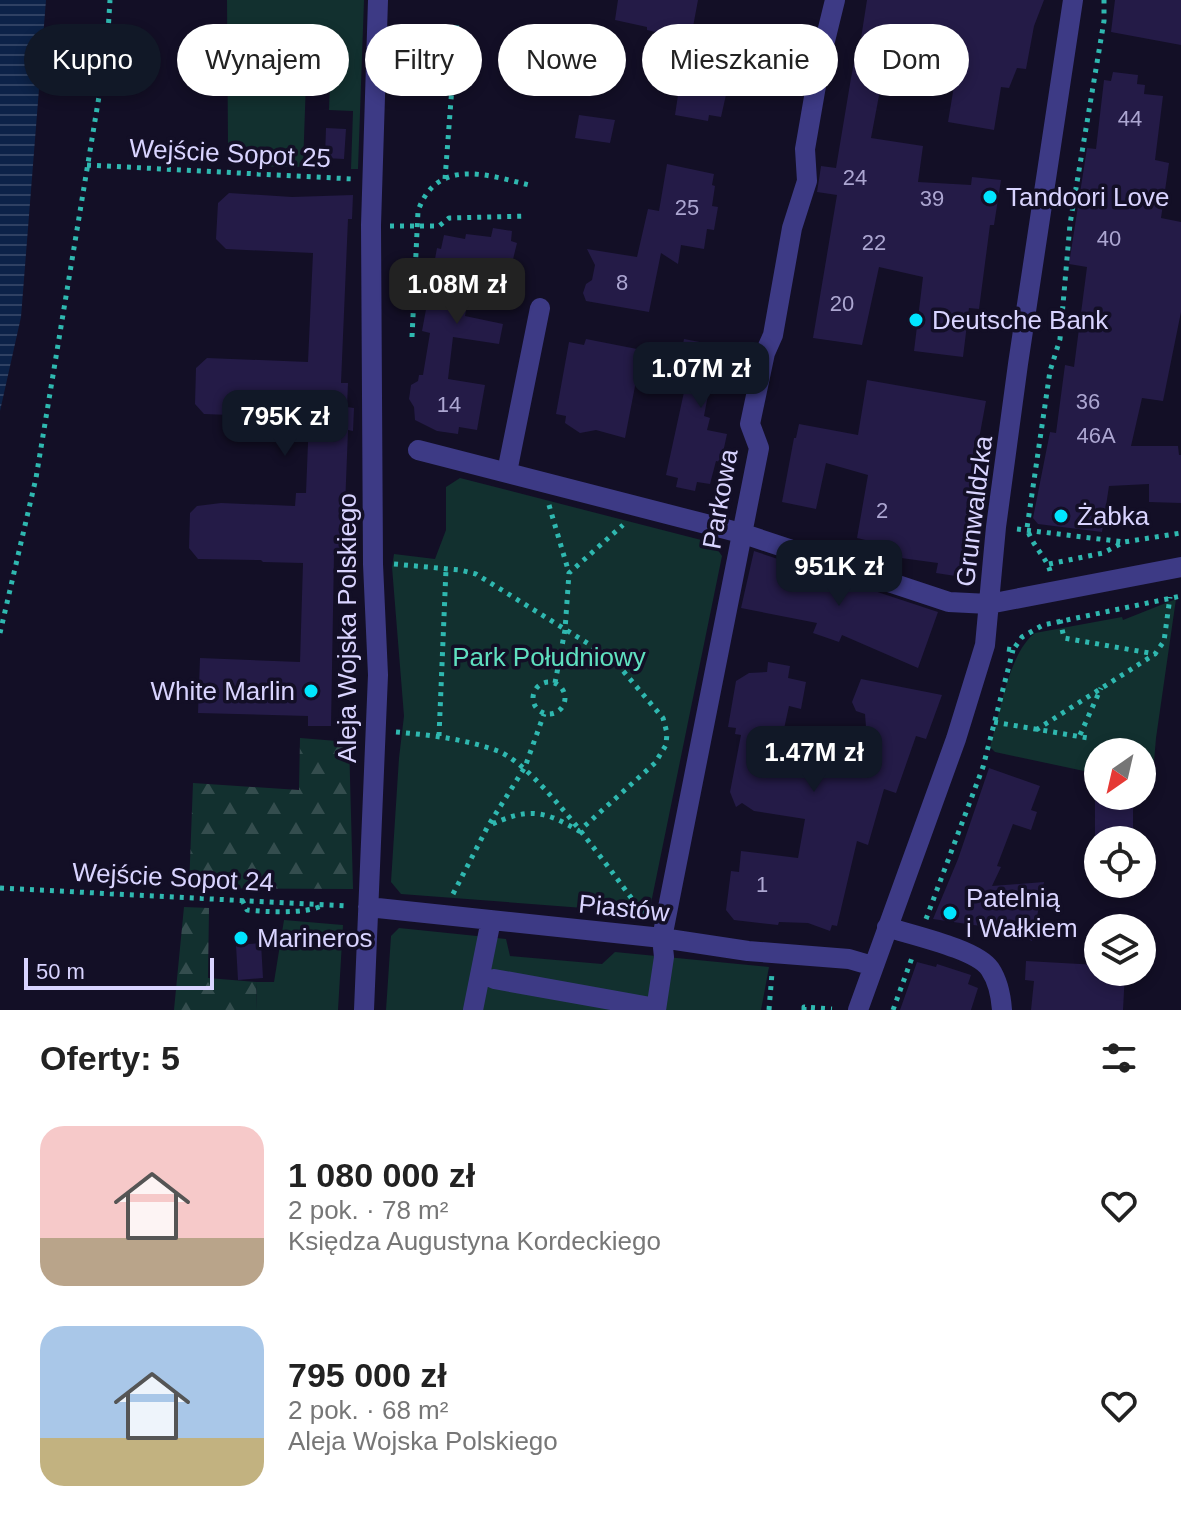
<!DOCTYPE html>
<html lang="pl">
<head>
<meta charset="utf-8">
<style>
	:root { --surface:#fff; --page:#f6f6f6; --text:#222; --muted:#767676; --accent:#111827 }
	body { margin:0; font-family:Arial,sans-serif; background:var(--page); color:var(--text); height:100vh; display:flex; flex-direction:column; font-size:30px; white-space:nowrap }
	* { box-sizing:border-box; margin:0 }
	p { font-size:26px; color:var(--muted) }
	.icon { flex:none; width:44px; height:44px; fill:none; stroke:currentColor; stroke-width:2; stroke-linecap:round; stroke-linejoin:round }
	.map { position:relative; height:1010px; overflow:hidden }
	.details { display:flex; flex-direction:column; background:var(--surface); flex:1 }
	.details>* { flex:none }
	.banner { position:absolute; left:24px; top:24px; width:1134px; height:72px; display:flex; gap:16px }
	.needle { width:52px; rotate:214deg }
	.buttons { position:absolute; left:1084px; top:738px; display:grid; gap:16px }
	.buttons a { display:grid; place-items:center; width:72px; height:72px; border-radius:50%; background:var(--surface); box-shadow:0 4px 12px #0003; font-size:40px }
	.scale { position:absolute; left:24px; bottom:20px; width:190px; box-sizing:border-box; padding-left:8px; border:4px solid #d9d4ff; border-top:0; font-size:22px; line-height:28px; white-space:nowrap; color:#d9d4ff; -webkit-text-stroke:6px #130f26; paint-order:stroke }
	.price { position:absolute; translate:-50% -68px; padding:0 18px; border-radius:16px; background:var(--accent); color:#fff; font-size:26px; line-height:52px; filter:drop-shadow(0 2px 4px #0008) }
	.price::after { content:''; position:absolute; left:50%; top:48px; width:24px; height:18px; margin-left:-12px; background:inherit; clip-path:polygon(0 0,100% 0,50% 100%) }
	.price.on { background:#222; color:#fff }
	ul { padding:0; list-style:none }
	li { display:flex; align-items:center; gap:24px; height:200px; padding:0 40px }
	li span { display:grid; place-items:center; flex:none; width:224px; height:160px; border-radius:24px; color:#555 }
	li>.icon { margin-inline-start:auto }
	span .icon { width:96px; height:96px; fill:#fffc; stroke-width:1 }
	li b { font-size:34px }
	h2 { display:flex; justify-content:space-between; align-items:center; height:96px; padding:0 40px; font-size:34px }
	.chip { padding:0 28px; border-radius:36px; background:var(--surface); box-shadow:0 4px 12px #0003; font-size:28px; line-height:72px }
	.chip.on { background:var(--accent); color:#fff }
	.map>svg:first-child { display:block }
	.green { fill:#12302f }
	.forest { fill:url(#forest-firs) }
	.water { fill:url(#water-rules) }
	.building { fill:#241b47 }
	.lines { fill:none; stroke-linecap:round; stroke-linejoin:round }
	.path { stroke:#2fb8b0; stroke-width:5; stroke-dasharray:4 6; stroke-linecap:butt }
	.minor { stroke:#3d3a85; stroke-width:20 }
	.poi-dot { fill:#00e5ff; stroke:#130f26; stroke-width:3 }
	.labels { text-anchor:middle; stroke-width:7; stroke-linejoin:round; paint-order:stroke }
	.number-label { font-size:22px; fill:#aca6d1 }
	.street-label { font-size:26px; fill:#d9d4ff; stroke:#130f26 }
	.poi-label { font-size:26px; fill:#d9d4ff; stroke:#130f26; text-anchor:start }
	.park-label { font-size:26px; fill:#5fe0c0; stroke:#130f26 }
</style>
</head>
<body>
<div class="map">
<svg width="1181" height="1010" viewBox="0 0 1181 1010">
	<defs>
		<pattern id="forest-firs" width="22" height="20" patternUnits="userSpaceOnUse" patternTransform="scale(2)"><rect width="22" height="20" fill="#12302f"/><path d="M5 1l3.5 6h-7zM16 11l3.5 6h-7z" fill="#344d4e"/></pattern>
		<pattern id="water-rules" width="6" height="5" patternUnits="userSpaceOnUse" patternTransform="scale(2)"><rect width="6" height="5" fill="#0c2248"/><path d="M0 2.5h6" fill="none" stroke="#2f4163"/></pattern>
	</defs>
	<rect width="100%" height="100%" fill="#130f26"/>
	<path class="green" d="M227 0H364L358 169H351L353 111 329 110 330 82 306 81 303 167C278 166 241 172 228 146Z
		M460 478 713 543 722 556 649 913 401 894 391 882 399 758 404 716 392 567 394 554 435 559 446 530V487Z
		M1176 599 1156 738 1152 785 1142 783V752H1098V774L995 752 990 747C999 716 1009 652 1035 633L1122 617 1123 620Z
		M284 920 343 925 338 1010H257L256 982H274Z
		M399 928 506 939 510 956 602 964 615 952 769 967 761 1010H386L391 936Z"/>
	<path class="forest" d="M300 738 349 742 353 889 189 888 193 783 299 790Z
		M184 907 209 908 208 978 256 982 257 1010H174Z"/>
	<path class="water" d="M0 0H46L21 317 0 411Z"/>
	<path class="building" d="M618 0H698L690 43 663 38 664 34 647 30V27L615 20Z
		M867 0H1044L1034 26 1026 69 1017 68 1009 88 1001 87 994 130 948 122 955 80 884 69 871 138 923 146 918 182 971 185 972 177 1001 180 994 225H990L979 309 969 308 963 357 914 351 923 277 879 267 862 345 813 338 837 195 817 192 820 173 821 166 836 168 851 78 854 63 857 64Z
		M1115 0H1181V45L1111 32Z
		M675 47 731 56 730 77 721 117 709 115 708 121 675 115 678 95 667 93Z
		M1113 72 1138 75 1137 84 1145 85 1144 94 1163 96 1155 160 1169 163 1161 218 1181 222V312L1163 401 1142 398 1131 446H1178L1179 455H1181V503L1149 502V484L1109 486 1102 532 1038 524 1033 518 1050 432 1056 433 1065 365 1074 367 1087 267 1069 264 1087 148 1096 149 1104 80 1111 81Z
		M579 115 615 120 610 143 575 138Z
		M326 128 346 129 344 159 325 158Z
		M667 164 714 174 712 185 715 186 712 206 718 207 714 230 707 229 704 249 681 245 678 264 661 253 649 312 586 301 583 293 586 284 592 280 595 265 587 249 637 257 648 209 659 211Z
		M229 193 292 197 353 195 352 219H348L341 383H348L347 407 354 408 353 431 348 430 345 507H350L349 530H342L341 554H334L331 726H308V716L198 713 200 658 300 662 303 563 263 562 261 560 198 559 189 548 190 513 197 506 221 503 295 506 296 493H306L309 418 204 414 195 404 196 368 207 358 308 362 313 253 226 249 216 239 218 203Z
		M493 228 512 231 511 241 517 243 506 288 471 282 465 316 503 324 499 344 453 337 448 379 485 385 477 430 459 427 458 434 437 431 415 420 414 407 409 399 411 385 418 381 419 375H423L430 333 422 331 427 304 420 302 421 267 433 270 437 248 441 249 444 235 465 239 466 234 491 237Z
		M586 339 642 350 625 438 596 430 580 433 565 423 566 416 556 414 569 342 584 345Z
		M684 339 751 352 745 386 711 379 704 416 710 418 707 430 727 434 721 462 716 461 710 484 697 482 695 491 676 487 678 478 666 475 684 392 674 390Z
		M867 380 986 401 971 482 974 483 962 577 936 573 938 563 901 558 886 545 857 538 868 475 826 463 816 509 782 502 794 438H796L799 424 858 435Z
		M754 551 938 612 918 668 842 635 839 642 813 633 817 623 741 608Z
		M768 662 790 666 788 678 806 682 801 709 789 706 780 747 830 763H856L859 753H868L865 714 856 711 852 702 861 679 942 695 926 739 916 736 896 793 884 789 868 845 857 841 837 926 832 925 830 931 808 923 779 922 778 925 734 920 726 910 731 871 739 872 741 851 798 858 805 819 754 811 742 803 736 807 730 792 741 735 735 734 736 728 728 727 736 681 749 673 767 672Z
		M989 768 1040 786 1031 810 1037 812 1031 830 1013 824 997 866 1001 867 992 886 1044 882 1032 941 1008 930 933 919 958 859Z
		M1098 796H1133V840H1095V798Z
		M261 943 263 978 238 980 236 945Z
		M1026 961 1098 965V972H1125L1123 1010H1031L1034 981 1025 980Z
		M917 962 936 967 937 964 971 975 968 984 978 988 971 1010H900Z"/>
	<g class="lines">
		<path class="path" d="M87 165 353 179
			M445 179 457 21
			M390 226H439L449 218 527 216
			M412 337 418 211C437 157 488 175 529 185
			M549 505 569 573
			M1017 529 1124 542
			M394 564 460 570 476 574 613 659 663 718 667 733 666 745 655 763 579 831C542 809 527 808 488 826
			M1049 564 1103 553 1124 542 1181 533
			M1050 571C1047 558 1032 546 1027 528L1050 371 1060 339 1070 224 1104 21V0
			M1060 620 1064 638 1155 654
			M0 633 36 478 107 48 110 0
			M1007 649 1013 650 1022 637 1043 625 1181 596
			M533 698a16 16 0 1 1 32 0a16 16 0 1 1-32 0Z
			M555 683 565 630 569 573 623 525
			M994 722 1088 738
			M1036 730 1155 654 1164 641 1170 597
			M396 732C430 735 465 739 498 751 539 767 615 877 644 915
			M1080 735 1101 688
			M439 736 446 569
			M0 888 347 906
			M453 894 488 826 525 767 544 714
			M242 900 247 910C265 912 305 914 321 906
			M926 919 983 767 1013 650
			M769 1010 772 973
			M804 1010V1007L832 1009
			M893 1010 913 955"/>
		<path class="minor" d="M418 450 741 533 949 602 989 604 1181 567
			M507 472 540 308
			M368 907 662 938 748 951 849 959 873 966
			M887 927C911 935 977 949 990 969 998 981 1001 996 1002 1010
			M494 979 656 1008
			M364 1010 378 675 373 564 371 225 378 0
			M473 1010 491 920
			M656 1010 664 957 662 938 759 448 750 424 765 353 773 335 792 228 807 181 805 149 821 57 835 0
			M858 1010 956 739 985 645 996 527 1018 364 1073 0"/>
	</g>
	<g class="poi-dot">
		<circle cx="990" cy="197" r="8"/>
		<circle cx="916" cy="320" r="8"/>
		<circle cx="1061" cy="516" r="8"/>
		<circle cx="311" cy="691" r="8"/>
		<circle cx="950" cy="913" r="8"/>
		<circle cx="241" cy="938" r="8"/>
	</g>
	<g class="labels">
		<g class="number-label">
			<text x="1130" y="126">44</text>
			<text x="855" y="185">24</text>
			<text x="932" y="206">39</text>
			<text x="687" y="215">25</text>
			<text x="1109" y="246">40</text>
			<text x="874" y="250">22</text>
			<text x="622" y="290">8</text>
			<text x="842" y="311">20</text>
			<text x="1088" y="409">36</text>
			<text x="449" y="412">14</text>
			<text x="1096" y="443">46A</text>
			<text x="882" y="518">2</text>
			<text x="762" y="892">1</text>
		</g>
		<g class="street-label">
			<text transform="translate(230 153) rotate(3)" y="9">Wejście Sopot 25</text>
			<text transform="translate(720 499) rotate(-80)" y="9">Parkowa</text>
			<text transform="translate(974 511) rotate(-83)" y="9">Grunwaldzka</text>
			<text transform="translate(347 628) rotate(-90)" y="9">Aleja Wojska Polskiego</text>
			<text transform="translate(173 877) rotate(3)" y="9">Wejście Sopot 24</text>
			<text transform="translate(624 908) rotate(6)" y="9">Piastów</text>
		</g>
		<g class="poi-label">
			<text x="1006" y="206">Tandoori Love</text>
			<text x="932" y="329">Deutsche Bank</text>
			<text x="1077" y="525">Żabka</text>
			<text x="295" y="700" text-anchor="end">White Marlin</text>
			<text x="966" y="907">Patelnią<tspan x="966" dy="30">i Wałkiem</tspan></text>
			<text x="257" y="947">Marineros</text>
		</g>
		<g class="park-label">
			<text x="549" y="666">Park Południowy</text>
		</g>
	</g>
</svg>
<div class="buttons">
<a><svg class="needle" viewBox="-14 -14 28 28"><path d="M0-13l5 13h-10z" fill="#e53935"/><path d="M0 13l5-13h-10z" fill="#767676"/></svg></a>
<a><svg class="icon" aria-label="locate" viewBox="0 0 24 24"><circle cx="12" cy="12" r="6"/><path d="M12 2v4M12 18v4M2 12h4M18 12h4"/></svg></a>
<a><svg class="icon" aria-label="layers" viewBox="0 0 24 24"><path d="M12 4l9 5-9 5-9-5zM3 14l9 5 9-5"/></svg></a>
</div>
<div class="scale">50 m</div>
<b class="price on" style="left:457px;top:326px">1.08M zł</b>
<b class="price" style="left:701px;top:410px">1.07M zł</b>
<b class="price" style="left:285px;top:458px">795K zł</b>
<b class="price" style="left:839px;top:608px">951K zł</b>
<b class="price" style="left:814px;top:794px">1.47M zł</b>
<div class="banner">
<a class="chip on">Kupno</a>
<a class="chip">Wynajem</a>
<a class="chip">Filtry</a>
<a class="chip">Nowe</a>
<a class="chip">Mieszkanie</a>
<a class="chip">Dom</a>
</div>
</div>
<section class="details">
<h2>Oferty: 5<svg class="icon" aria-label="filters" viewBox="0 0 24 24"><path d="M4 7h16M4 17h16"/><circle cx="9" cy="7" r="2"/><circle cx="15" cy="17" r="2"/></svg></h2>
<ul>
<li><span style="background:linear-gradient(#f6c9c9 70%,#b9a48a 0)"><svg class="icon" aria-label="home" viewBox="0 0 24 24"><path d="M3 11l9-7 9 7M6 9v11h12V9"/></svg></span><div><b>1 080 000 zł</b><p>2 pok. · 78 m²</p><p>Księdza Augustyna Kordeckiego</p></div><svg class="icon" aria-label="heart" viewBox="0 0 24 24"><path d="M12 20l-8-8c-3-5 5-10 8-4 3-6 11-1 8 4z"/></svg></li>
<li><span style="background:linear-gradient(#a9c7e8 70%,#c2b280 0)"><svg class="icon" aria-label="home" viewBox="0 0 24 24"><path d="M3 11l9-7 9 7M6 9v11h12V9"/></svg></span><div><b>795 000 zł</b><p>2 pok. · 68 m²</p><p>Aleja Wojska Polskiego</p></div><svg class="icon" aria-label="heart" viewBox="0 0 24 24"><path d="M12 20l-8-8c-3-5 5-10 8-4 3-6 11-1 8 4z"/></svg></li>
</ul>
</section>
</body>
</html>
